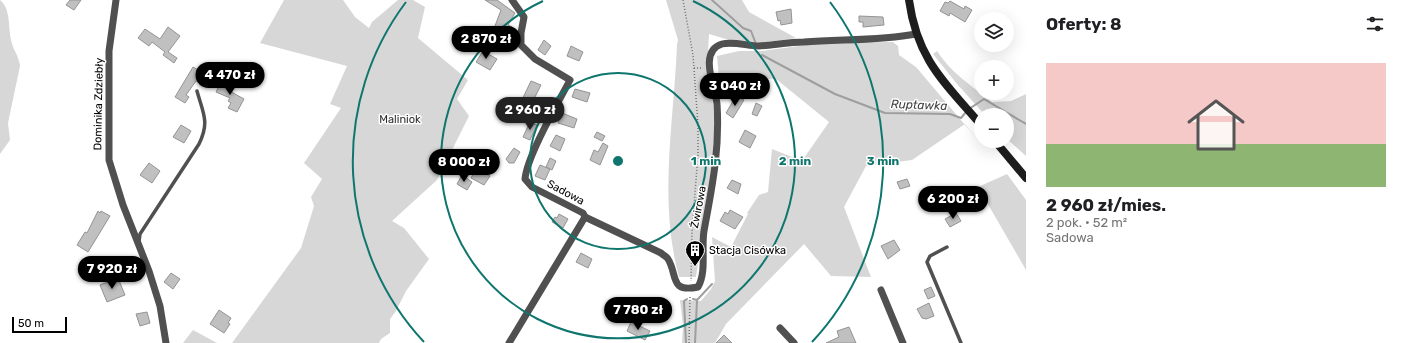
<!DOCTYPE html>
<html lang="pl">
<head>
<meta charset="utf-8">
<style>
	:root { --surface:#fff; --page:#f2f2f2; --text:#202124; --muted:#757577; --line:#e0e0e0; --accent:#000 }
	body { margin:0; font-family:Rubik,sans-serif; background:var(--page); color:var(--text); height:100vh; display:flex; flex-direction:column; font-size:15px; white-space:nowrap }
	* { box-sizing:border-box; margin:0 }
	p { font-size:13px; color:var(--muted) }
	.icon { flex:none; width:22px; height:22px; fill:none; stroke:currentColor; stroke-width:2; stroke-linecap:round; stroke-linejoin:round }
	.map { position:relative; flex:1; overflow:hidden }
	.drawer { display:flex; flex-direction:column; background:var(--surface); width:380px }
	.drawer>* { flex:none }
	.controls { position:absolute; left:974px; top:12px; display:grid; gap:8px }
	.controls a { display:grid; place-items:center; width:40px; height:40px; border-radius:50%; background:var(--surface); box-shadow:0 4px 16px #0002; font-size:20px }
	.scale { position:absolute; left:12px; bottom:10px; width:55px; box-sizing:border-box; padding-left:4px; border:2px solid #000; border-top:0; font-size:11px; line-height:14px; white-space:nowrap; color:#000; -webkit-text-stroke:3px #fff; paint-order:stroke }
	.price { position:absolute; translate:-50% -34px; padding:0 9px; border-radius:14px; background:var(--accent); color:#fff; font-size:13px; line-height:26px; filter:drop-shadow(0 1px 2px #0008) }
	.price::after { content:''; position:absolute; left:50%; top:24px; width:12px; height:9px; margin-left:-6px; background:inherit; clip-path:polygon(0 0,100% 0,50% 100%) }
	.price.active { background:#222; color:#fff }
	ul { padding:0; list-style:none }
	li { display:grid; align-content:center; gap:8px; height:212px; padding:0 20px }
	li+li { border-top:1px solid var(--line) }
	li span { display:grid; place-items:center; height:124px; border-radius:0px; color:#555 }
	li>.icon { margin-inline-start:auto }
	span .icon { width:72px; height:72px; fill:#fffc; stroke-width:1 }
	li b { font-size:17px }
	h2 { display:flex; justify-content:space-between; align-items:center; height:48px; padding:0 20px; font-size:17px }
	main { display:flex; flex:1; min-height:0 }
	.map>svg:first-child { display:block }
	.green { fill:#d7d7d7 }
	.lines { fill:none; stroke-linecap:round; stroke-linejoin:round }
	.stream { stroke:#9e9e9e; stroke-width:2 }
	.building { fill:#c0c0c0; stroke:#949494 }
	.path { stroke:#727272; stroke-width:1.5; stroke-dasharray:1 2; stroke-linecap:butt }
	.service { stroke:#505050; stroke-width:3.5 }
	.minor { stroke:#505050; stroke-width:7 }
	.secondary { stroke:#1d1d1d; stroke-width:8 }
	.ring { fill:none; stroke:#0f766e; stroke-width:2 }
	.labels { text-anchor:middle; stroke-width:3; stroke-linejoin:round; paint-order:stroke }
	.street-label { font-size:11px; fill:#000; stroke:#fff }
	.park-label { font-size:11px; fill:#2e2e2e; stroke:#fff }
	.poi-label { font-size:11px; fill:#000; stroke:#fff; text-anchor:start }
	.water-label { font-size:12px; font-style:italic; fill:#3f3f3f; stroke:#fff }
	.centre { fill:#0f766e; stroke:#fff; stroke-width:2 }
	.ring-label { font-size:12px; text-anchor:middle; font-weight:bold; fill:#0f766e; stroke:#fff; stroke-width:3; stroke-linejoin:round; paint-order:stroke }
</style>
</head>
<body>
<main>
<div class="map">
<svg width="1026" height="343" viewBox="0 0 1026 343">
	<rect width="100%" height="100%" fill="#fff"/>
	<path class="green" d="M0 0C11 9 8 26 11 40 13 50 19 56 20 66L8 123 10 140 0 154Z
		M284 0H343L355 17 369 28 372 22 398 0H413L425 7 418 38 468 80 457 99 469 116 437 180 392 221 404 228 429 259 406 291 396 311 390 319V333L381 339 379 343H232L301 248 314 206 311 197 322 179 304 163 341 108 330 104 347 66 260 43Z
		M666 0H742L749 12 796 38 761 43H739L709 34 708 52 716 137 696 277H679C658 200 674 123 677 44L678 40Z
		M893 42 898 46 899 55 916 67 977 139 965 124 912 160 866 166 844 207 871 277 831 276 804 244 726 324 715 343H682L683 326 680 300 701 301 711 289 715 281 712 237 731 247 748 214 747 213 759 195 768 192 772 149 802 161 829 122 776 79 719 77 717 56 739 51H762L821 43Z
		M937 51C950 72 973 87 992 102L1011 101 1026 94V156L1007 139V115H985L957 84 933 54Z
		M1007 174 1026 200V270L978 187Z
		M193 330 217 343H183Z"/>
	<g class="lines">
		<path class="stream" d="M712 0 743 28 751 31 756 44
			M762 55 835 94 885 113 950 114 961 118 966 112
			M969 109 984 99 1026 124
			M693 299 697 300 712 284
			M686 343 684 301 687 299
			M695 343 697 300"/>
	</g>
	<path class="building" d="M70 0H81L74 10 66 5Z
		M485 0H497L515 13 508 25 512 27 508 36 497 32 499 28 495 26 501 10Z
		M950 1 964 9 965 6 972 10 965 22 950 13 949 16 940 11 945 2 948 3Z
		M791 9 792 23 781 25 780 20 778 21 776 12Z
		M859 16 883 17 884 25 863 27V22H859Z
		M168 27 180 36 168 52 177 58 174 63 163 55 165 52 152 42 149 46 138 38 145 29 160 39Z
		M544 40 551 46 545 55 538 50Z
		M571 46 583 52 579 61 567 56Z
		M483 51 497 59 490 70 476 62Z
		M193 67 207 75 208 72 214 75 207 87 196 81 186 95 189 97 185 103 175 97Z
		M223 78 230 81 226 89 244 99 237 112 228 108 231 103 228 101 230 98 216 92Z
		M531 81 541 85 531 105 534 106 530 114 518 108Z
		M575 89 590 93 587 102 572 97Z
		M736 96 744 100 733 118 726 113Z
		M756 103 762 106 757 116 752 114Z
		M562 113 577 119 574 128 558 123Z
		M530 122 537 125 530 140 523 137Z
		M181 125 191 131 184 143 173 137Z
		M745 130 756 136 750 148 739 142Z
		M597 132 605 136 602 141 594 137Z
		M556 135 565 139 560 151 550 146Z
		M603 143 608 146 600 165 590 160 594 150 598 152Z
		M514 148 520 152 514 163H509L506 159Z
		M550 158 556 161 552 170 546 167Z
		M149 163 160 171 152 183 140 175Z
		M540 165 550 169 545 180 535 176Z
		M479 169 490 176 484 185 471 178 475 171 477 173Z
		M462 175 472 182 467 190 457 184Z
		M907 179 910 186 900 189 897 182Z
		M732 180 741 184 738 194 727 188Z
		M730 210 743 217 735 229 720 221 725 212 728 214Z
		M98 211 100 213 101 211 110 216 88 252 77 245 85 232 87 233Z
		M956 213 961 221 950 227 945 219Z
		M559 214 568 219 563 228 552 222 555 217 557 218Z
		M894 240 900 250 888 259 881 246Z
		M581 253 592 259 588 268 576 262Z
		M171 273 180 279 173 289 164 282Z
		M118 278 125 295 107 302 100 285Z
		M931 287 935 296 928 299 924 290Z
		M929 303 934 316 926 319 922 318 917 309Z
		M219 310 231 318 228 323 230 324 224 333 210 324Z
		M147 312 150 323 140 326 136 314Z
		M631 322 650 331 645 340 627 331Z
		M849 327 856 343H826L839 337 837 331Z
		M724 335 732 343H716Z"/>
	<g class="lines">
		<path class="path" d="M683 0 693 55 698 125V154L692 232 691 281
			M694 68H702
			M689 343 690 295"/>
		<path class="service" d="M139 241 140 234 199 144C210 122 203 113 197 91
			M947 247 930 256 927 262 961 343"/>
		<path class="minor" d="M116 0 109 51V160L123 205 149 271 160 306 166 343
			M585 217 661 253C663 255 667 257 668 259 678 275 669 293 698 287 707 271 701 249 704 231 712 187 720 150 717 104 715 87 698 51 722 44 733 41 748 46 759 46 774 45 789 42 804 42 841 39 879 41 916 34
			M881 290 903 343
			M780 328 794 343
			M509 343 585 217 583 213 532 187 525 179C527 156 558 103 570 80L535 59 521 45V33L524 17 512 0"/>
		<path class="secondary" d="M909 0C917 59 944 82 981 125
			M995 141 1026 178"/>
	</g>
	<g class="ring">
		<circle cx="618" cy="161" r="88"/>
		<path d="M693 1A177 177 0 1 1 543 1"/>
		<path d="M424 342A265 265 0 0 1 406 2M830 2A265 265 0 0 1 812 342"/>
	</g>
	<defs>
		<symbol id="building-pin" viewBox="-11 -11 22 30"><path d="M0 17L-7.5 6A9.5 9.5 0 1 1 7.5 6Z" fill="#000" stroke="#fff"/><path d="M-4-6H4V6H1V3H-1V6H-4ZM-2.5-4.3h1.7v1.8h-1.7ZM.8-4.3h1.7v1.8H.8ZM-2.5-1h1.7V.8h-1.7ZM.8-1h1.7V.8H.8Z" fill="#fff"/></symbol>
	</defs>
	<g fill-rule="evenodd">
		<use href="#building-pin" x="684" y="239" width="22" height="30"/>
	</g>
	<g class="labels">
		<g class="street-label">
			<text transform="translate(98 104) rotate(-89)" y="4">Dominika Zdziebły</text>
			<text transform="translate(566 192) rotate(28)" y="4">Sadowa</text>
			<text transform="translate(698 207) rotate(-79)" y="4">Żwirowa</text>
		</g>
		<g class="park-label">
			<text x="400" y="123">Maliniok</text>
		</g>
		<g class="poi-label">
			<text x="709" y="254">Stacja Cisówka</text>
		</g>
		<g class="water-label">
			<text transform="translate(919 105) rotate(2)" y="4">Ruptawka</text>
		</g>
	</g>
	<circle cx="618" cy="161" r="6" class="centre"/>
	<g class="ring-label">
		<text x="706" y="165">1 min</text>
		<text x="795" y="165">2 min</text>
		<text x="883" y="165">3 min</text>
	</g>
</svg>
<div class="controls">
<a><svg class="icon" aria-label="layers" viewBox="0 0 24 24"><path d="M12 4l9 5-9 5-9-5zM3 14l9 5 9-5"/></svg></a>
<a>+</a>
<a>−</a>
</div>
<div class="scale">50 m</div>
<b class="price" style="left:486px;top:60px">2 870 zł</b>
<b class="price" style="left:230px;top:96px">4 470 zł</b>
<b class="price" style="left:735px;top:107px">3 040 zł</b>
<b class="price active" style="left:530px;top:131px">2 960 zł</b>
<b class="price" style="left:464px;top:183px">8 000 zł</b>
<b class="price" style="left:953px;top:220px">6 200 zł</b>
<b class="price" style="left:112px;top:290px">7 920 zł</b>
<b class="price" style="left:638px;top:331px">7 780 zł</b>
</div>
<section class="drawer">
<h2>Oferty: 8<svg class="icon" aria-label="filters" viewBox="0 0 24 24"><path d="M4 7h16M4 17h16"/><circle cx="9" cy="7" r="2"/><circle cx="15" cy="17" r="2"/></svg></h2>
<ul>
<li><span style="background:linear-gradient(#f6c9c9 65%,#8fb573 0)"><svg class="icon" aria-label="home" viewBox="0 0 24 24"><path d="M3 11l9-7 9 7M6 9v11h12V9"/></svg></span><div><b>2 960 zł/mies.</b><p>2 pok. · 52 m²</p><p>Sadowa</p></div></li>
</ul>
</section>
</main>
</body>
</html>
